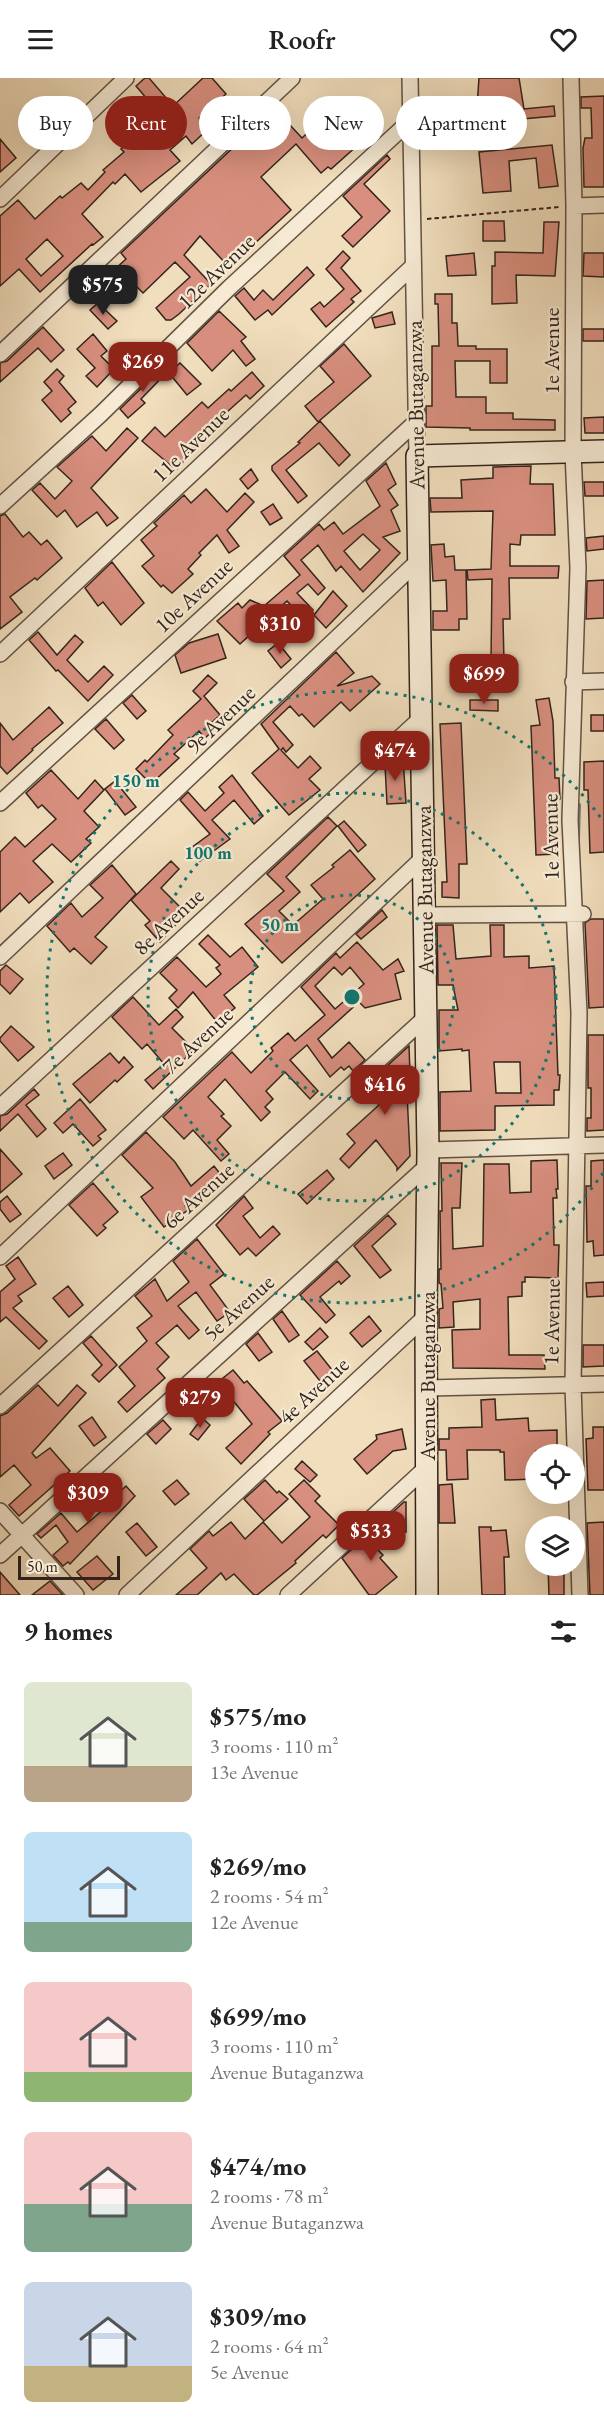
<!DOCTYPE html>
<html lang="en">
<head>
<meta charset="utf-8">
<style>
	:root { --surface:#fff; --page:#f6f6f6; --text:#222; --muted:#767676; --accent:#8f2418 }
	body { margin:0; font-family:"EB Garamond",serif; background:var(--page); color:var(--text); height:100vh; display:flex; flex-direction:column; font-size:22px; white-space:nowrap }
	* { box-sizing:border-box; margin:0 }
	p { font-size:20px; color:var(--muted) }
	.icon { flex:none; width:33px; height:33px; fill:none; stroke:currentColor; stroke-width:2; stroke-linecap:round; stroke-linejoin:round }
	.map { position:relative; height:1517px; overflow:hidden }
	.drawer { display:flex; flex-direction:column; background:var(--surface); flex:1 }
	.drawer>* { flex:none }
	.hud { position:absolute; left:18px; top:18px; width:568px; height:54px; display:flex; gap:12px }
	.tools { position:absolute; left:525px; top:1366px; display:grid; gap:12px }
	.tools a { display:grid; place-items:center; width:60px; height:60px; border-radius:50%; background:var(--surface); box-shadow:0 6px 24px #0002; font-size:30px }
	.scale { position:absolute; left:18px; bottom:15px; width:102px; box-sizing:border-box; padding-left:6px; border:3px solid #32241c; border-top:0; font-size:16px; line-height:21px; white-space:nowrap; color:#32241c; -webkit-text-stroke:4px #f6ead4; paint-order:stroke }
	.price { position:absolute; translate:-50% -51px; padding:0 14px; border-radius:12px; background:var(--accent); color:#fff; font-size:20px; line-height:39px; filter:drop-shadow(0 2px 3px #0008) }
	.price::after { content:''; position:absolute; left:50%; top:36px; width:18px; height:14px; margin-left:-9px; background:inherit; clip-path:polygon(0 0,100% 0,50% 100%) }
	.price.current { background:#222; color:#fff }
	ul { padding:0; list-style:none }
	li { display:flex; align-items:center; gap:18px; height:150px; padding:0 24px }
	li span { display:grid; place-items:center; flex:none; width:168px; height:120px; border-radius:9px; color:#555 }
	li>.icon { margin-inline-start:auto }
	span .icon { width:72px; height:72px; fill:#fffc; stroke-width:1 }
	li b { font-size:26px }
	h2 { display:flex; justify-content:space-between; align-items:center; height:72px; padding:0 24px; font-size:26px }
	.tag { padding:0 21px; border-radius:27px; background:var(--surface); box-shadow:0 6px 24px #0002; font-size:21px; line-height:54px }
	.tag.current { background:var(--accent); color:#fff }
	header { display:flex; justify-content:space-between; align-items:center; height:78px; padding:0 24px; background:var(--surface); font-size:27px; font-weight:600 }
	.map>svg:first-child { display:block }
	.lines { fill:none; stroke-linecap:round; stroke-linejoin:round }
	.stream { stroke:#737d7b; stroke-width:4 }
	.building { fill:#d98f7f; stroke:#32241c; stroke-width:1.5; fill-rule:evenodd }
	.street-casing { stroke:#625244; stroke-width:18 }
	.secondary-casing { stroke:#32241c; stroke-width:24 }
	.path { stroke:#32241c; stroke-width:2; stroke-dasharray:4.5 3; stroke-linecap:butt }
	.street { stroke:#f6ead4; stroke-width:15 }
	.secondary { stroke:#f6ead4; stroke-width:21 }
	.ring { fill:none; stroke:#0f766e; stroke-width:3; stroke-dasharray:3 6 }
	.labels { text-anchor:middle; stroke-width:4.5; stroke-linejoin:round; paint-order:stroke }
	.street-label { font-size:22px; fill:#32241c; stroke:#f6ead4 }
	.centre { fill:#0f766e; stroke:#f6ead4; stroke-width:3 }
	.ring-label { font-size:18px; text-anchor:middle; font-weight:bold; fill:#0f766e; stroke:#f6ead4; stroke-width:4.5; stroke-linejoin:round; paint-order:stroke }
</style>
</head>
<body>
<header><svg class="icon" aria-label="menu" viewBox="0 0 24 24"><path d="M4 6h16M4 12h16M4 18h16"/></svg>Roofr<svg class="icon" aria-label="heart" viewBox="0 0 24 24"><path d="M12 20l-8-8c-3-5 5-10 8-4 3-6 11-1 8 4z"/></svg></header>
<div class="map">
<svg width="604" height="1517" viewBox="0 0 604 1517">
	<rect width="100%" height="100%" fill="#f1debd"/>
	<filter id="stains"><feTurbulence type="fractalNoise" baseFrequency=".00333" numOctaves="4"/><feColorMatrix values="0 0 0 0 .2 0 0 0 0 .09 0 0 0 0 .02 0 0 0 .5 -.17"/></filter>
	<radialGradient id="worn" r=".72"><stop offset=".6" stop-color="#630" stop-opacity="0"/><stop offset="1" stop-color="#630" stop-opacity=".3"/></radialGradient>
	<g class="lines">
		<path class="stream" d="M578 760 579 727"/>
	</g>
	<path class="building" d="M145 0H149L173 28 203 0H212L226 16 199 40 208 51 192 66 186 58 170 72 180 83 151 106 141 114 125 96 115 106 113 104 82 136 103 159 93 167 92 166 40 214 19 191 0 208V138L18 122 35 141 60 118 62 120 81 105 88 112 105 94 103 92 124 74 121 71 150 46 143 38 153 28 136 8ZM47 161 63 178 41 198 26 181Z
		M479 0H519L524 31 554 28 555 38 501 43 500 30 477 29Z
		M604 18V109H584L583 70 585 60H592L591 30H581V19Z
		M276 32 302 60 319 44 323 48 333 38 358 67 331 91 328 89 321 95 296 66 261 99 291 132 229 189 200 158 184 177 211 206 179 236 171 242H166L156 230 190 199 175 184 143 215 136 208 132 212 114 192 126 181 121 175 237 66 239 67Z
		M466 36 468 59 427 63 425 40Z
		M0 61 16 80 0 94Z
		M552 67 558 108 539 110 536 80 509 83 511 113 483 115 479 74Z
		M387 77 390 81 364 106 390 133 353 169 342 158 362 139 343 118Z
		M483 143H504L505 163H483Z
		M544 144H559L555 198 516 197 517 225 492 226V188H495V174L543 175Z
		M343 173 350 180 341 190 361 213 351 221 354 224 326 249 311 231 320 224 324 229 344 211 326 191Z
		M474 175 476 197 448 198 446 178Z
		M584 175H604V199L583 198Z
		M307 189 314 197 272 237 268 232 255 242 235 218 244 210 254 222 263 212 273 222Z
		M435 216H452V245H457L458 268H476V271H507V305H490V283H455L456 319H486V335H513V341L555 342V352H470V350L426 349V328H432V268H439L438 226H435Z
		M98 225 117 243 108 251 90 232Z
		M219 233 246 259 241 263 255 281 246 288 233 272 212 293 187 265Z
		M392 234 395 246 375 250 372 240Z
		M43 249 64 272 51 284 38 270 0 304V285L7 283Z
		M583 251H604V263H583Z
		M93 256 107 273 101 278 114 291 97 309 86 298 95 290 77 271Z
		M344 266 371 298 318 344 305 328 334 304 320 288Z
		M180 285 201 306 187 317 169 295Z
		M166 286 171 290 141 321 145 325 128 340 120 331Z
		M57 291 64 298 59 304 76 324 68 331 71 335 61 344 42 322 52 313 44 304Z
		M252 294 264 308 250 321 246 317 218 342 220 343 207 357 186 377 188 378 176 392 142 363 155 349 165 359 202 324 208 330 229 311 231 313Z
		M604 339V355H585L584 340Z
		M320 343 350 377 339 388 319 365 286 392 307 418 298 425 272 392V388L300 365 298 364Z
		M127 350 138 360 91 410 118 440 107 448 97 434 77 449 65 432 57 439 32 412 40 405 55 421 72 403 57 389 92 358 106 373Z
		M386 385 396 406 388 412 398 427 391 432 400 453 383 459 400 475 363 514 341 488 336 493 318 467 301 482 325 510 318 517 308 506 297 515 313 532 304 541 287 523 240 566 217 543 238 525 242 530 250 522 264 528 300 497 284 478 319 446 324 452 334 444 343 456 380 428 366 403ZM363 456 380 472 360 492 344 473Z
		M531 388 530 406H553L555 457H521L520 467 510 466V488H559L558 500H509L510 541H503L504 584 491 583 492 501 468 502 467 492 491 491 493 433 431 434 430 420H462L461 402 493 400V389Z
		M251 391 258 402 248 411 240 401Z
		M584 404H604V418H585Z
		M206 411 227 434 245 415 254 424 227 452 239 468 229 475 217 457 199 475 201 477 188 491 193 496 172 515 163 507 161 509 142 488 154 478 141 462 157 448 154 445 184 417 191 425Z
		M273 426 282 440 270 447 261 434Z
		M5 436 23 459 29 454 41 467 47 462 62 480 37 502 35 500 10 519 22 534 0 551V438Z
		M604 458V471L587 473 586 460Z
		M444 466 445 479 454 478 455 492H466L467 541H459V552H433V533H447L446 502 433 503 431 467Z
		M112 484 144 525 121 547 103 524 98 528 85 510Z
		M604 502V540L586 541 587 503Z
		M333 513 347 528 326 550 314 537Z
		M38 554 57 577 75 557 83 564 67 582 88 604 104 588 113 597 88 623 58 592 56 593 29 562Z
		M218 556 226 580 181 595 175 577 189 565Z
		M278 565 291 581 281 590 268 573Z
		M336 574 354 595 337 608 372 598 380 606 350 633 341 624 314 649 302 636 299 638 290 628 273 644 293 667 286 674 283 670 281 672 298 690 310 678 321 690 309 701 320 712 289 737 252 695 279 671 261 646Z
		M208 597 217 605 204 618 220 637 210 646 215 651 205 660 199 653 174 676 179 680 151 706 136 691 145 682 147 684 173 657 168 652 201 621 193 613Z
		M132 617 146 633 137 641 123 625Z
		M549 620 553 643 555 700H559L560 721 555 723 557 776 536 777 531 648 540 647 536 622Z
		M470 622H498V633L470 632Z
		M49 629 63 645 32 671 33 672 7 696 0 688V645L13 662Z
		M591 637H604V653H591Z
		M106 641 124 662 114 671 95 651Z
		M461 645 467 786H459V820L442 819V804H447L440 646Z
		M403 680 406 725 387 726 385 687 391 681Z
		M604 683V774L590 775 588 712H584V684Z
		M51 692 78 721 95 702 104 712 84 733 99 749 86 761 91 765 71 784 52 766 33 783 53 804 29 825 20 815 0 834V774L15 759 25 769 56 741 42 727 38 730 26 715Z
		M232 697 263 738 254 746 234 722 212 742 230 761 200 783 191 770 210 756 180 722 188 714 205 733 224 715 219 709Z
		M115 703 136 729 125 737 105 711Z
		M328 739 337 748 286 799 300 814 279 833 293 847 323 821 311 807 334 789 332 787 350 772 375 801 282 885 245 846 284 813 267 796Z
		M344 743 366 767 358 774 338 748Z
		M171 783 179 791 161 810 186 835 160 864 145 847 150 843 131 822Z
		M112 787 136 816 95 859 107 869 91 886 74 870 70 874 47 848 71 825 82 839 103 820 90 807Z
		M382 832 387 839 361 861 356 856Z
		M591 841H604V929L589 930 585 845Z
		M437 847H453L456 881 491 878 490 847H504V879L529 878V890L554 888 558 997H560L559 1012H554V1027L495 1028V1052L440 1053V1014L471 1013 469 972 462 973V971L439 973V932H458L453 907H438ZM494 984H520L521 1015H496Z
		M208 857 230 879 242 869 258 889 224 917 235 930 217 944 193 914 178 930 169 920 177 912 160 895 177 879 206 909 221 896 216 890 220 887 199 866Z
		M357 864 383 892 398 881 404 893 395 896 401 921 365 930 359 924 318 961 332 980 349 964 365 982 353 993 349 988 344 992 341 989 330 999 307 967 290 982 318 1013 310 1021 285 994 266 1013 273 1021 265 1029 270 1034 261 1043 225 1001 208 1019 224 1036 221 1038 231 1048 217 1062 229 1076 221 1083 193 1052 184 1061 163 1039 232 974 251 995 273 973 271 970 288 955 295 963 325 937 301 909 336 875 340 880ZM334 889 342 897 350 889 364 906 335 931 315 908Z
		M6 887 23 901 10 916 0 906V893Z
		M133 919 159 947 176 931 183 939 172 950 194 972 153 1011 145 1002 164 986 147 966 142 971 112 939Z
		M11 948 34 969 18 983 0 963V960Z
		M588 957H604V1052L587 1053V1040H591V1010H588Z
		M409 968 410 996 398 1006 407 1015 410 1078 397 1092V1089L376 1062 349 1090 340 1081 355 1065 347 1056 379 1027 365 1008Z
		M110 975 119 985 124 979 133 989 117 1004 115 1002 90 1025 73 1006Z
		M34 1011 39 1017 26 1027 46 1051 37 1059 18 1036 0 1053V1038L7 1036Z
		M80 1021 106 1052 98 1058 101 1061 93 1068 73 1046 63 1055 54 1045Z
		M146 1054 175 1084 191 1108 214 1088 225 1102 211 1114 208 1110 185 1128 188 1132 164 1149 141 1119 153 1110 122 1077Z
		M0 1071 22 1096 0 1115Z
		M63 1075 72 1087 54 1101 45 1088Z
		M557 1082 558 1111H556L557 1120H553L554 1167H559L558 1200 525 1199V1204H522V1218L508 1219 509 1277H544L545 1291 453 1290 452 1252 480 1251V1221L453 1224 454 1249 439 1250V1231L443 1230 441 1206 439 1205V1191H441L440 1133H442L441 1085H462L460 1130H452L453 1171 483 1168 484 1086H509L510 1115 531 1114V1083Z
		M604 1082V1177L594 1178 593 1163 587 1164 586 1108H591V1083Z
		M327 1092 334 1101 307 1126 298 1116Z
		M93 1105 118 1134 103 1147 106 1150 97 1158 69 1127Z
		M7 1118 21 1136 10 1144 0 1131V1124Z
		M244 1118 253 1130 243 1138 260 1160 273 1148 280 1156 256 1178 248 1170 240 1177 216 1147Z
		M388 1137 396 1146 372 1168 391 1192 380 1200 354 1168Z
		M197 1161 224 1196 210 1207 230 1234 217 1243 196 1214 178 1228 199 1252 189 1261 177 1247 156 1265 169 1279 157 1291 165 1300 127 1334 118 1324 135 1308 119 1289 147 1263 137 1250 152 1238 135 1218 155 1201 167 1223 189 1204 173 1183Z
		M18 1179 36 1206 18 1218 22 1223 13 1230 47 1263 39 1271 6 1239 0 1244V1214L15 1201 6 1188Z
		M337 1183 350 1198 341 1206 339 1203 320 1219 335 1237 326 1245 300 1217Z
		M604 1204V1218L587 1219 586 1205Z
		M68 1208 83 1227 69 1239 53 1220Z
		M282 1233 299 1257 289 1264 273 1241Z
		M369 1238 381 1253 362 1269 350 1255Z
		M320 1250 328 1259 313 1272 305 1264Z
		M258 1255 272 1274 259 1283 246 1266Z
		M91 1258 117 1287 99 1304 92 1297 102 1287 83 1265Z
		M583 1267H604V1288L583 1289Z
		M317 1273 337 1298 324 1308 304 1283Z
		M233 1292 244 1305 247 1303 282 1343 268 1354 270 1356 241 1386 226 1370 252 1346 218 1304Z
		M38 1307 58 1328 77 1307 86 1315 32 1375 36 1380 50 1370 70 1393 19 1438 9 1427 31 1407 14 1387 0 1399V1338L7 1335Z
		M495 1321 496 1342 528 1340 529 1353 557 1352V1372L536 1373V1401L505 1402 504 1374H500V1372H467L468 1401 447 1402 446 1372H439V1361H449V1350L482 1349 481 1322Z
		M92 1339 106 1359 94 1368 79 1348Z
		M202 1340 210 1347 198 1362 190 1356Z
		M163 1342 171 1351 156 1366 147 1356Z
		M593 1349H604V1412H588L586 1361 593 1360Z
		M402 1351 406 1371 393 1373 367 1396 354 1381 377 1361 376 1357Z
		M302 1383 317 1397 310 1404 295 1391Z
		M177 1402 189 1416 175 1427 163 1413Z
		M265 1402 277 1415 279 1413 288 1421 264 1443 244 1421Z
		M304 1402 320 1418 315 1423 339 1447 326 1460 323 1457 295 1483 296 1485 257 1517H254L234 1496 226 1502 221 1495 197 1517H176L207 1490 190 1471 209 1453 213 1458 231 1444 245 1461 263 1444 282 1465 310 1439 289 1416Z
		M101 1405 114 1419 126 1408 135 1418 70 1486 68 1484 63 1488 53 1477 68 1464 56 1447 41 1460 37 1456 61 1435 77 1454 105 1430 91 1415Z
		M452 1406 455 1445H439V1407Z
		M404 1424H406V1454H394V1433Z
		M604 1444V1517H590L587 1445Z
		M137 1445 157 1469 146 1478 126 1454Z
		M380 1446 391 1460 377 1471 383 1477 380 1480 397 1499 375 1517H369L342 1480Z
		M479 1449H491V1453L506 1452 509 1479H504L505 1517H482Z
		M97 1478 113 1496 93 1512 77 1494Z
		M548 1488H564V1517H549Z
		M0 1494 20 1517H0Z
		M50 1503 63 1517H32Z"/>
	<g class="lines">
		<defs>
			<path id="street" d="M410 0 417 378
				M571 0 574 128 573 374 578 490 570 742 579 935 573 1307 580 1517
				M0 121 126 0
				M574 128 604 127
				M0 276 292 0
				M0 428 101 336 229 210 411 42
				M0 576 412 189
				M573 604 604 603
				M0 725 417 343
				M424 837 583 836
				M0 879 417 484
				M0 1029 419 642
				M428 1072 604 1067
				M0 1179 425 778
				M427 1310 604 1306
				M0 1328 426 939
				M0 1433 76 1517
				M0 1477 427 1088
				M127 1517 426 1238
				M288 1517 428 1388"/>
			<path id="secondary" d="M427 1517 426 1238 428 1072 417 378 604 373"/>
		</defs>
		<use href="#street" class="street-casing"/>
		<use href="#secondary" class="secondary-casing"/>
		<path class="path" d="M427 141 559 129"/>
		<use href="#street" class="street"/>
		<use href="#secondary" class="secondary"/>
	</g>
	<g class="ring">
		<circle cx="352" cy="919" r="102"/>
		<circle cx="352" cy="919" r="204"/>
		<path d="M603 1095A306 306 0 1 1 603 743"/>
	</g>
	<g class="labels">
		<g class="street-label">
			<text transform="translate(216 193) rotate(-44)" y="8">12e Avenue</text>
			<text transform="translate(551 273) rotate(-90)" y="8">1e Avenue</text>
			<text transform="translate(415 327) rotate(-91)" y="8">Avenue Butaganzwa</text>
			<text transform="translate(190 366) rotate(-44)" y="8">11e Avenue</text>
			<text transform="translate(193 517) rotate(-43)" y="8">10e Avenue</text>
			<text transform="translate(220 641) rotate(-44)" y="8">9e Avenue</text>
			<text transform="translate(550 759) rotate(-91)" y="8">1e Avenue</text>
			<text transform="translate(424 812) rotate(-91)" y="8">Avenue Butaganzwa</text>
			<text transform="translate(168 843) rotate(-43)" y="8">8e Avenue</text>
			<text transform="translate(197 962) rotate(-43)" y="8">7e Avenue</text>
			<text transform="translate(198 1117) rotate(-42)" y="8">6e Avenue</text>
			<text transform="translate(238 1229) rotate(-42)" y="8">5e Avenue</text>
			<text transform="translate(551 1244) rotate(-89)" y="8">1e Avenue</text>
			<text transform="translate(427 1298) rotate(-90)" y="8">Avenue Butaganzwa</text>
			<text transform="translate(313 1312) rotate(-43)" y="8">4e Avenue</text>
		</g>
	</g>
	<circle cx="352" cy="919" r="9" class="centre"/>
	<g class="ring-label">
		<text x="136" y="709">150 m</text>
		<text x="208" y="781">100 m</text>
		<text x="280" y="853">50 m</text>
	</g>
	<rect width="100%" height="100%" filter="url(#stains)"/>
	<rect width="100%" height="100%" fill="url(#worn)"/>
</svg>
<div class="tools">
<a><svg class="icon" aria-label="locate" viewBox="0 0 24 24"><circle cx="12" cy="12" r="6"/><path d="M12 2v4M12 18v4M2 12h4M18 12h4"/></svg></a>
<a><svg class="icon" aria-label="layers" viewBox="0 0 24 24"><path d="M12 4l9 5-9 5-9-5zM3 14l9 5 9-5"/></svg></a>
</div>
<div class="scale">50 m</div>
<b class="price current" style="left:103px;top:238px">$575</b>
<b class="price" style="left:143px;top:315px">$269</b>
<b class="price" style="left:280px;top:577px">$310</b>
<b class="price" style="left:484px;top:627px">$699</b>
<b class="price" style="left:395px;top:704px">$474</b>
<b class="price" style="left:385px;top:1038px">$416</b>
<b class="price" style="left:200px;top:1351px">$279</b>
<b class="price" style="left:88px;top:1446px">$309</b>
<b class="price" style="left:371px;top:1484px">$533</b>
<div class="hud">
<a class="tag">Buy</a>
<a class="tag current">Rent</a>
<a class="tag">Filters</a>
<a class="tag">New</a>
<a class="tag">Apartment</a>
</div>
</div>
<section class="drawer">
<h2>9 homes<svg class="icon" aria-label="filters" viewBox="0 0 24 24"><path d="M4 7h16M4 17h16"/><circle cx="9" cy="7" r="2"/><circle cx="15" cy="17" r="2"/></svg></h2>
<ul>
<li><span style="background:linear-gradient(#dfe7d0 70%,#b9a48a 0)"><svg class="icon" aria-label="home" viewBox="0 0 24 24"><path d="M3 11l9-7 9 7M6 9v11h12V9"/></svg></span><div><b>$575/mo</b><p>3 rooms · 110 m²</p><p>13e Avenue</p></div></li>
<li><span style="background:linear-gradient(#bfe0f5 75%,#7fa58c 0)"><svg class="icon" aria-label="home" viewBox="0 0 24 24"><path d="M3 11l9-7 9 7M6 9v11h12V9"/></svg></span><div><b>$269/mo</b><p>2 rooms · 54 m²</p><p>12e Avenue</p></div></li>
<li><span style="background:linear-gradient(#f6c9c9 75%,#8fb573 0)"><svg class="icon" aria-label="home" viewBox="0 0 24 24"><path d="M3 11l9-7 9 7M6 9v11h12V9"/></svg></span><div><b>$699/mo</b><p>3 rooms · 110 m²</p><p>Avenue Butaganzwa</p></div></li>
<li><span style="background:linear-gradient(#f6c9c9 60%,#7fa58c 0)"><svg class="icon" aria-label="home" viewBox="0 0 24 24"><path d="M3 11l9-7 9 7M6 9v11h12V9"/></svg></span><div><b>$474/mo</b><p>2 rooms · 78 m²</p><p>Avenue Butaganzwa</p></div></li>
<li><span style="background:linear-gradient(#c9d6e8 70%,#c2b280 0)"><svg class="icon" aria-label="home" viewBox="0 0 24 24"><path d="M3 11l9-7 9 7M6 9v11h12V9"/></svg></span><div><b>$309/mo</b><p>2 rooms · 64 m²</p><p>5e Avenue</p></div></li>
</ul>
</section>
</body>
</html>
